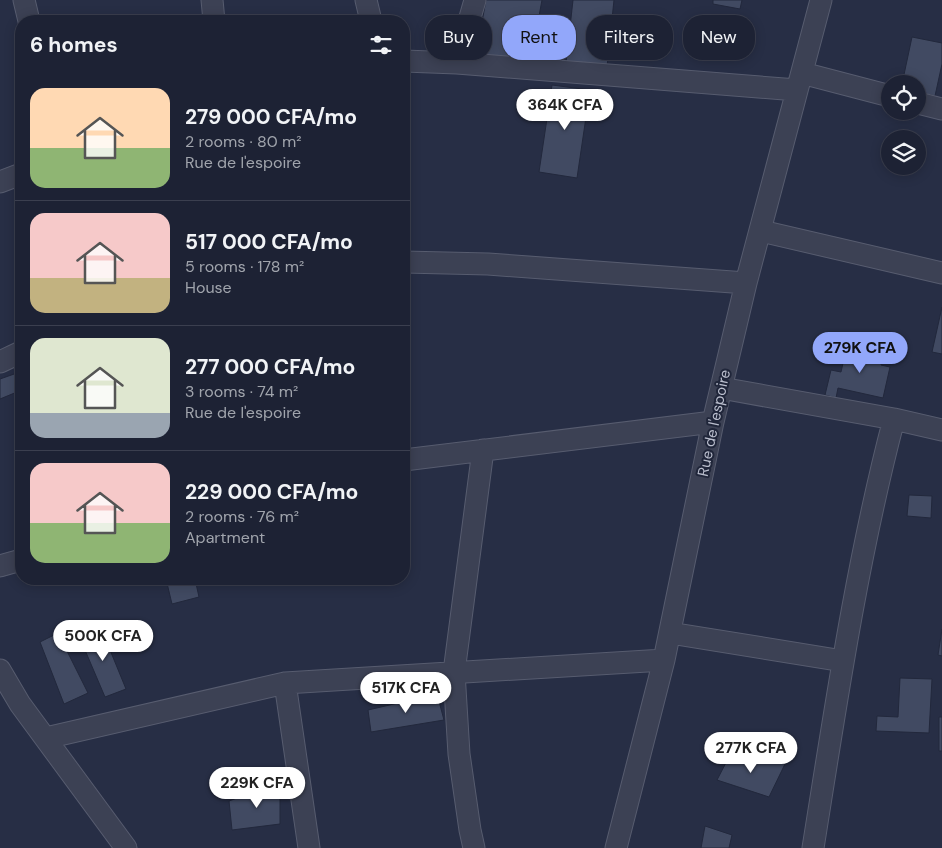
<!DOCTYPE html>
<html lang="en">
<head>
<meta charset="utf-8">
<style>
	:root { --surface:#1d2234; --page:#2a2f40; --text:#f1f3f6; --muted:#a0a4ac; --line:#3b3f4f; --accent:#92a7fa }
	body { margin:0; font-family:"DM Sans",sans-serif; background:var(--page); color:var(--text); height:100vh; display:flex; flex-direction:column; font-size:19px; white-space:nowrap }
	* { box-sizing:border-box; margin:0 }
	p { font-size:16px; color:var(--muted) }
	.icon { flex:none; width:28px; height:28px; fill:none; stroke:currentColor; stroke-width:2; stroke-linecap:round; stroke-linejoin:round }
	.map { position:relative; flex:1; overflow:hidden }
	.drawer { position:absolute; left:15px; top:15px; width:395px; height:570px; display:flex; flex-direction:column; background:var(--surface); border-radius:20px; box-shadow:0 2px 12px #0003,0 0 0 1px var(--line) }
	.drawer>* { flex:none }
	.top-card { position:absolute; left:425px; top:15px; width:441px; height:45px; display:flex; gap:10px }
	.controls { position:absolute; left:881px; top:75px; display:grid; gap:10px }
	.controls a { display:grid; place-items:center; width:45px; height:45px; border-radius:50%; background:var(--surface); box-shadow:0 2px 12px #0003,0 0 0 1px var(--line); font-size:25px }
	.price { position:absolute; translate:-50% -42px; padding:0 11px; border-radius:18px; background:#fff; color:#222; font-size:16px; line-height:32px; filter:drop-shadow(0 1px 2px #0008) }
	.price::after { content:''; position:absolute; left:50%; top:30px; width:15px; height:11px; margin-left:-8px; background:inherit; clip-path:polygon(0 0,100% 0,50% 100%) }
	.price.on { background:var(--accent); color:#111 }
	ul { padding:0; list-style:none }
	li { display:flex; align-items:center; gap:15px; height:125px; padding:0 15px }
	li+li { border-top:1px solid var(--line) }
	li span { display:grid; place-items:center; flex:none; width:140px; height:100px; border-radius:15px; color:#555 }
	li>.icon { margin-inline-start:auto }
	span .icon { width:60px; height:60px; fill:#fffc; stroke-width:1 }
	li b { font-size:21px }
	h2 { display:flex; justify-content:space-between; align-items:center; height:60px; padding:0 15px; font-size:21px }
	.pill { padding:0 18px; border-radius:20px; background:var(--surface); box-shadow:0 2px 12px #0003,0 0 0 1px var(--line); font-size:18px; line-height:45px }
	.pill.on { background:var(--accent); color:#111 }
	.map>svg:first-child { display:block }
	.building { fill:#414a62; stroke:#22283c }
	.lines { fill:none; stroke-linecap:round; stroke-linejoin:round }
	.minor-casing { stroke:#575c6f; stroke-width:23 }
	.minor { stroke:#3c4154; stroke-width:21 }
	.labels { text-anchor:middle; stroke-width:4; stroke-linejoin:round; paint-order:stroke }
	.street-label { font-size:15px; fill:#babecd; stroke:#20263a }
</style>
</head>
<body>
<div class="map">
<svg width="942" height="848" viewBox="0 0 942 848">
	<rect width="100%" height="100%" fill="#272e45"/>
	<path class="building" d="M486 0H542L530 65 476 55Z
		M573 0H614L607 67 566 63Z
		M713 0H742L740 9 713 4Z
		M690 20 711 24 708 41 687 38Z
		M912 37 942 43V64L935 96 918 92V84H902Z
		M552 85 590 90 577 178 539 172Z
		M942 307V354L932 352Z
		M847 346 883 354 881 365 890 367 883 398 838 388 836 398 825 395 831 370 841 372Z
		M17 373V392L0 399V379Z
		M909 495 932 496 931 518 907 516Z
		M166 579H195L199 597 172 604Z
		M101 628 126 689 105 697 79 636Z
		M942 629V656L938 655Z
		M58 633 88 693 64 704 40 642Z
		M900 678 932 679 929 733 876 731 877 716 898 717Z
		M437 694 444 720 371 732 368 710Z
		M939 717H942V751H939Z
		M731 753 785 764 769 797 717 780Z
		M280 782V824L232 830 229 801Z
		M705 826 732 835 729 848H701Z"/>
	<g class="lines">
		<defs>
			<path id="minor" d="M24 0 29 21
				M212 0 214 21
				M366 0 371 21
				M404 61 457 63 797 90
				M457 63 475 0
				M802 73 890 96
				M918 103 942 109
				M0 182 21 174
				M761 231 942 273
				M404 262 488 264 746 283
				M0 362 21 352
				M721 388 894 419 942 430
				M404 460 713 422
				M0 566 21 560
				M670 633 843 661
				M0 670 20 704 126 848
				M285 683 309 848
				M46 738 285 683 664 660
				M474 848 470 830 459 754 454 672 483 450
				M616 848 664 660 713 422 746 283 821 0
				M813 848C836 704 857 560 894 419"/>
		</defs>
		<use href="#minor" class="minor-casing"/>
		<use href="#minor" class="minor"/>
	</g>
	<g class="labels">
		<g class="street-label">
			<text transform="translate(714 423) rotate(-78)" y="5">Rue de l'espoire</text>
		</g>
	</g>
</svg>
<div class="controls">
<a><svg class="icon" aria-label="locate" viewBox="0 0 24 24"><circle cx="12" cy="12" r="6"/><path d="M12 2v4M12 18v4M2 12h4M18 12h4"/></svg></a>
<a><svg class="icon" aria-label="layers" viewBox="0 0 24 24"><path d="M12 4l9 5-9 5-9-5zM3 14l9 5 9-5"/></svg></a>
</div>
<b class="price" style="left:565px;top:131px">364K CFA</b>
<b class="price on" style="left:860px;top:374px">279K CFA</b>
<b class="price" style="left:103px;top:662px">500K CFA</b>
<b class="price" style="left:406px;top:714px">517K CFA</b>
<b class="price" style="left:751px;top:774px">277K CFA</b>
<b class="price" style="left:257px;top:809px">229K CFA</b>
<div class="top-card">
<a class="pill">Buy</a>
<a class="pill on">Rent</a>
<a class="pill">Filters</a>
<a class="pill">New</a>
</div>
<section class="drawer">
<h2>6 homes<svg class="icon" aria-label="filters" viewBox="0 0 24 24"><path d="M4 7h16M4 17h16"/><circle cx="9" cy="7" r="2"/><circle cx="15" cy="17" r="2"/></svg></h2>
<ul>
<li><span style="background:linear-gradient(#ffd9b3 60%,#8fb573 0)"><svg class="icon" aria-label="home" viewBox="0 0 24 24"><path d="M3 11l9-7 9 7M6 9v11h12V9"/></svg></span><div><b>279 000 CFA/mo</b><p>2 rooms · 80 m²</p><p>Rue de l'espoire</p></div></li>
<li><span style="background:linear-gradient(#f6c9c9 65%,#c2b280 0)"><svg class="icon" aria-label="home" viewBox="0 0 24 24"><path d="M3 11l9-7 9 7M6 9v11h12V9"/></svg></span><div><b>517 000 CFA/mo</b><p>5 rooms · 178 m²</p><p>House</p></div></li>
<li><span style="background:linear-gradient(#dfe7d0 75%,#9aa5b1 0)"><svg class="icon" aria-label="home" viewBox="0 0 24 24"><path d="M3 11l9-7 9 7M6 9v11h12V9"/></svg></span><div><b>277 000 CFA/mo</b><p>3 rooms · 74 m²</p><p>Rue de l'espoire</p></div></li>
<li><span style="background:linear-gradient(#f6c9c9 60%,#8fb573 0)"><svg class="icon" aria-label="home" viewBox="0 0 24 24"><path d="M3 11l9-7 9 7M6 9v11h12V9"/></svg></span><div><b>229 000 CFA/mo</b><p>2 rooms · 76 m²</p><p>Apartment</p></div></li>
</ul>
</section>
</div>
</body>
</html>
